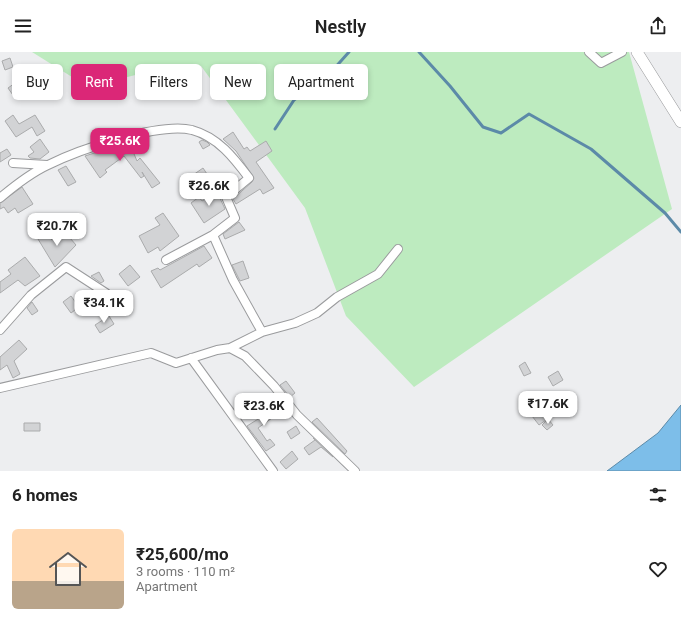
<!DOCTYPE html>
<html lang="en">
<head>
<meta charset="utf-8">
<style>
	:root { --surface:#fff; --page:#f2f2f2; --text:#222; --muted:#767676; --accent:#db2777 }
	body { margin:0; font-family:Roboto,sans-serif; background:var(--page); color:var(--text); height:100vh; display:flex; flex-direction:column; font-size:15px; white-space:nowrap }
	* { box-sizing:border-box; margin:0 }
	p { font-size:13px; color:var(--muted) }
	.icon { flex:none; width:22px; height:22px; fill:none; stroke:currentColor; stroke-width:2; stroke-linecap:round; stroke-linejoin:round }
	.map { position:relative; height:419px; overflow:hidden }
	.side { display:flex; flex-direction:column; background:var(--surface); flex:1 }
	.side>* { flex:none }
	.top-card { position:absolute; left:12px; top:12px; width:400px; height:36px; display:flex; gap:8px }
	.price { position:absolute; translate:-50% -34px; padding:0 9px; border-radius:8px; background:#fff; color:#222; font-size:13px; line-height:26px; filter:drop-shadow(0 1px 2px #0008) }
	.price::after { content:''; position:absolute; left:50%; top:24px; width:12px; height:9px; margin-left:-6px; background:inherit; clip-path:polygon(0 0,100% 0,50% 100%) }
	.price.active { background:var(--accent); color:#fff }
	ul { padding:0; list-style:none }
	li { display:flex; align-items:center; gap:12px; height:100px; padding:0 12px }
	li span { display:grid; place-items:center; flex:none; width:112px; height:80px; border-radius:6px; color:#555 }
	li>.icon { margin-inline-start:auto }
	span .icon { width:48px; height:48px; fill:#fffc; stroke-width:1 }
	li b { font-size:17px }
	h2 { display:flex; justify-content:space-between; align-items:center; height:48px; padding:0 12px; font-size:17px }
	.tag { padding:0 14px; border-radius:6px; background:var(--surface); box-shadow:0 2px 6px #0003; font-size:14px; line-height:36px }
	.tag.active { background:var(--accent); color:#fff }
	header { display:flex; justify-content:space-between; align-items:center; height:52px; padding:0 12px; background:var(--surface); font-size:18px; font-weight:600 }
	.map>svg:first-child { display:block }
	.green { fill:#bdebbf }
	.water { fill:#7dbee9; stroke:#5c8aa8 }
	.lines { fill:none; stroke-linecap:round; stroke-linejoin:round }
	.stream { stroke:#5c8aa8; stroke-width:3 }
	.building { fill:#d2d3d5; stroke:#aaabac }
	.street-casing { stroke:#9a9b9d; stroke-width:10 }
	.secondary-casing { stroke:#9a9b9d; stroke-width:12 }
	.street { stroke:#fff; stroke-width:8 }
	.secondary { stroke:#fff; stroke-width:11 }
</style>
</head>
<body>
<header><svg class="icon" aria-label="menu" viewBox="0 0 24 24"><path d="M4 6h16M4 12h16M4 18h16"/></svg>Nestly<svg class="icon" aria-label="share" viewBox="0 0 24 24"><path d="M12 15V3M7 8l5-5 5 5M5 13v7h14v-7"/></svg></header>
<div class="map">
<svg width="681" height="419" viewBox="0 0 681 419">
	<rect width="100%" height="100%" fill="#edeef0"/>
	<path class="green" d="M32 0H629L672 157 414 335 346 264 305 156 201 14 159 17 88 35Z"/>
	<path class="water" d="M681 353V419H607L658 381Z"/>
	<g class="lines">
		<path class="stream" d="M419 0 450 34 483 75 501 81 529 62 591 97 665 161 681 180
			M275 77 294 48 332 19 349 0"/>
	</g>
	<path class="building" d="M10 6 13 15 5 18 2 9Z
		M15 31 22 41 15 46 8 36Z
		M13 63 19 72 35 63 45 79 37 84 32 75 16 85 5 69Z
		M233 80 244 97 247 95 250 99 266 89 272 99 256 110 274 136 263 142 260 137 236 152 233 147 252 130 254 126 236 99 223 87Z
		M40 87 49 100 40 107 30 106 28 104 34 100 30 95Z
		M202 88 207 90 210 93 203 97 199 90Z
		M129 90 137 109 140 106 160 131 152 136 142 120 144 124 141 126 124 104 105 118 107 120 100 126 85 104Z
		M7 97 11 103 0 110V101Z
		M66 114 76 130 68 134 58 118Z
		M203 116 207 122 198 129 193 123Z
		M22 135 33 152 18 161 15 156 8 161 4 155 0 157V151Z
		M217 140 225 157 204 171 191 151 199 145 202 149Z
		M163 161 179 184 160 199 158 195 148 201 139 184 160 173 155 166Z
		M239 170 245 178 225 187 223 182Z
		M64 179 76 193 55 215 38 187 44 180 52 188Z
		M204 194 212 206 199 215 197 212 161 236 151 219 158 216 160 218Z
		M25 205 40 224 25 234 18 228 0 241V230L11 222 8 218Z
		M243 209 249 226 240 229 232 213Z
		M130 213 140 225 128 234 119 222Z
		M99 220 104 229 101 231 91 224Z
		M71 244 79 255 71 261 63 250Z
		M32 250 38 259 32 263 27 256Z
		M109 264 114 272 100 281 95 273Z
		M19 288 27 297 14 309 20 322 13 326 7 313 0 318V305Z
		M525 310 531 321 524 324 519 314Z
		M558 319 563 328 553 334 548 325Z
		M286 329 295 341 290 345 280 333Z
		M534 344 540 351 531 357 526 349Z
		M273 352 279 361 258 376 267 389 270 387 275 393 266 399 247 374 263 364 261 361Z
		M538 359 546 368 539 373 532 364Z
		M317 366 347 399 345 402 312 370Z
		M548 367 553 373 547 378 542 373Z
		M24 371H40V379H24Z
		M296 374 300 381 291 387 287 380Z
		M313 386 333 405 321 395 309 403 304 396 315 388Z
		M292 399 298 407 286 417 280 410Z"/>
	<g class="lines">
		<defs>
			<path id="street" d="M589 0 601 11 622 0
				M13 111 47 113
				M0 146C13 135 33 120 48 113 78 98 159 70 192 78 218 85 234 106 249 126L226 145 235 166 213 183 233 228 262 280
				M166 208 213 183
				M0 278 31 243 66 215 106 241
				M230 296 262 280 295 271 317 261 337 245 378 222 398 197
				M191 306 273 419
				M0 336 151 301 176 311 217 298 230 296 245 304 274 334 297 363 355 419"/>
			<path id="secondary" d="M637 0 681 70"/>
		</defs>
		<use href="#street" class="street-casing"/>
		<use href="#secondary" class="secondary-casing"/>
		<use href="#street" class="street"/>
		<use href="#secondary" class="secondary"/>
	</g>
</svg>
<b class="price active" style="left:120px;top:110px">₹25.6K</b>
<b class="price" style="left:209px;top:155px">₹26.6K</b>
<b class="price" style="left:57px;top:195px">₹20.7K</b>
<b class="price" style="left:104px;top:272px">₹34.1K</b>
<b class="price" style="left:548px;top:373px">₹17.6K</b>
<b class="price" style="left:264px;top:375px">₹23.6K</b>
<div class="top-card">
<a class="tag">Buy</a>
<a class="tag active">Rent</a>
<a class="tag">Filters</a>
<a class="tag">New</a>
<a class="tag">Apartment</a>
</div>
</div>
<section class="side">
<h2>6 homes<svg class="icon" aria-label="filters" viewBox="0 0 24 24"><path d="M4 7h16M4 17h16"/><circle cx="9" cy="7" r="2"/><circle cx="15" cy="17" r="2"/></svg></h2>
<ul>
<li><span style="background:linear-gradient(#ffd9b3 65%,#b9a48a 0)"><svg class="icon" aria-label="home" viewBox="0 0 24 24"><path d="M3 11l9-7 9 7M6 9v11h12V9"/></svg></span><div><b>₹25,600/mo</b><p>3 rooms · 110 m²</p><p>Apartment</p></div><svg class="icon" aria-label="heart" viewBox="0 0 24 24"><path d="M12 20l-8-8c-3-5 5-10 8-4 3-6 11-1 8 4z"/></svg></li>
</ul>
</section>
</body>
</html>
